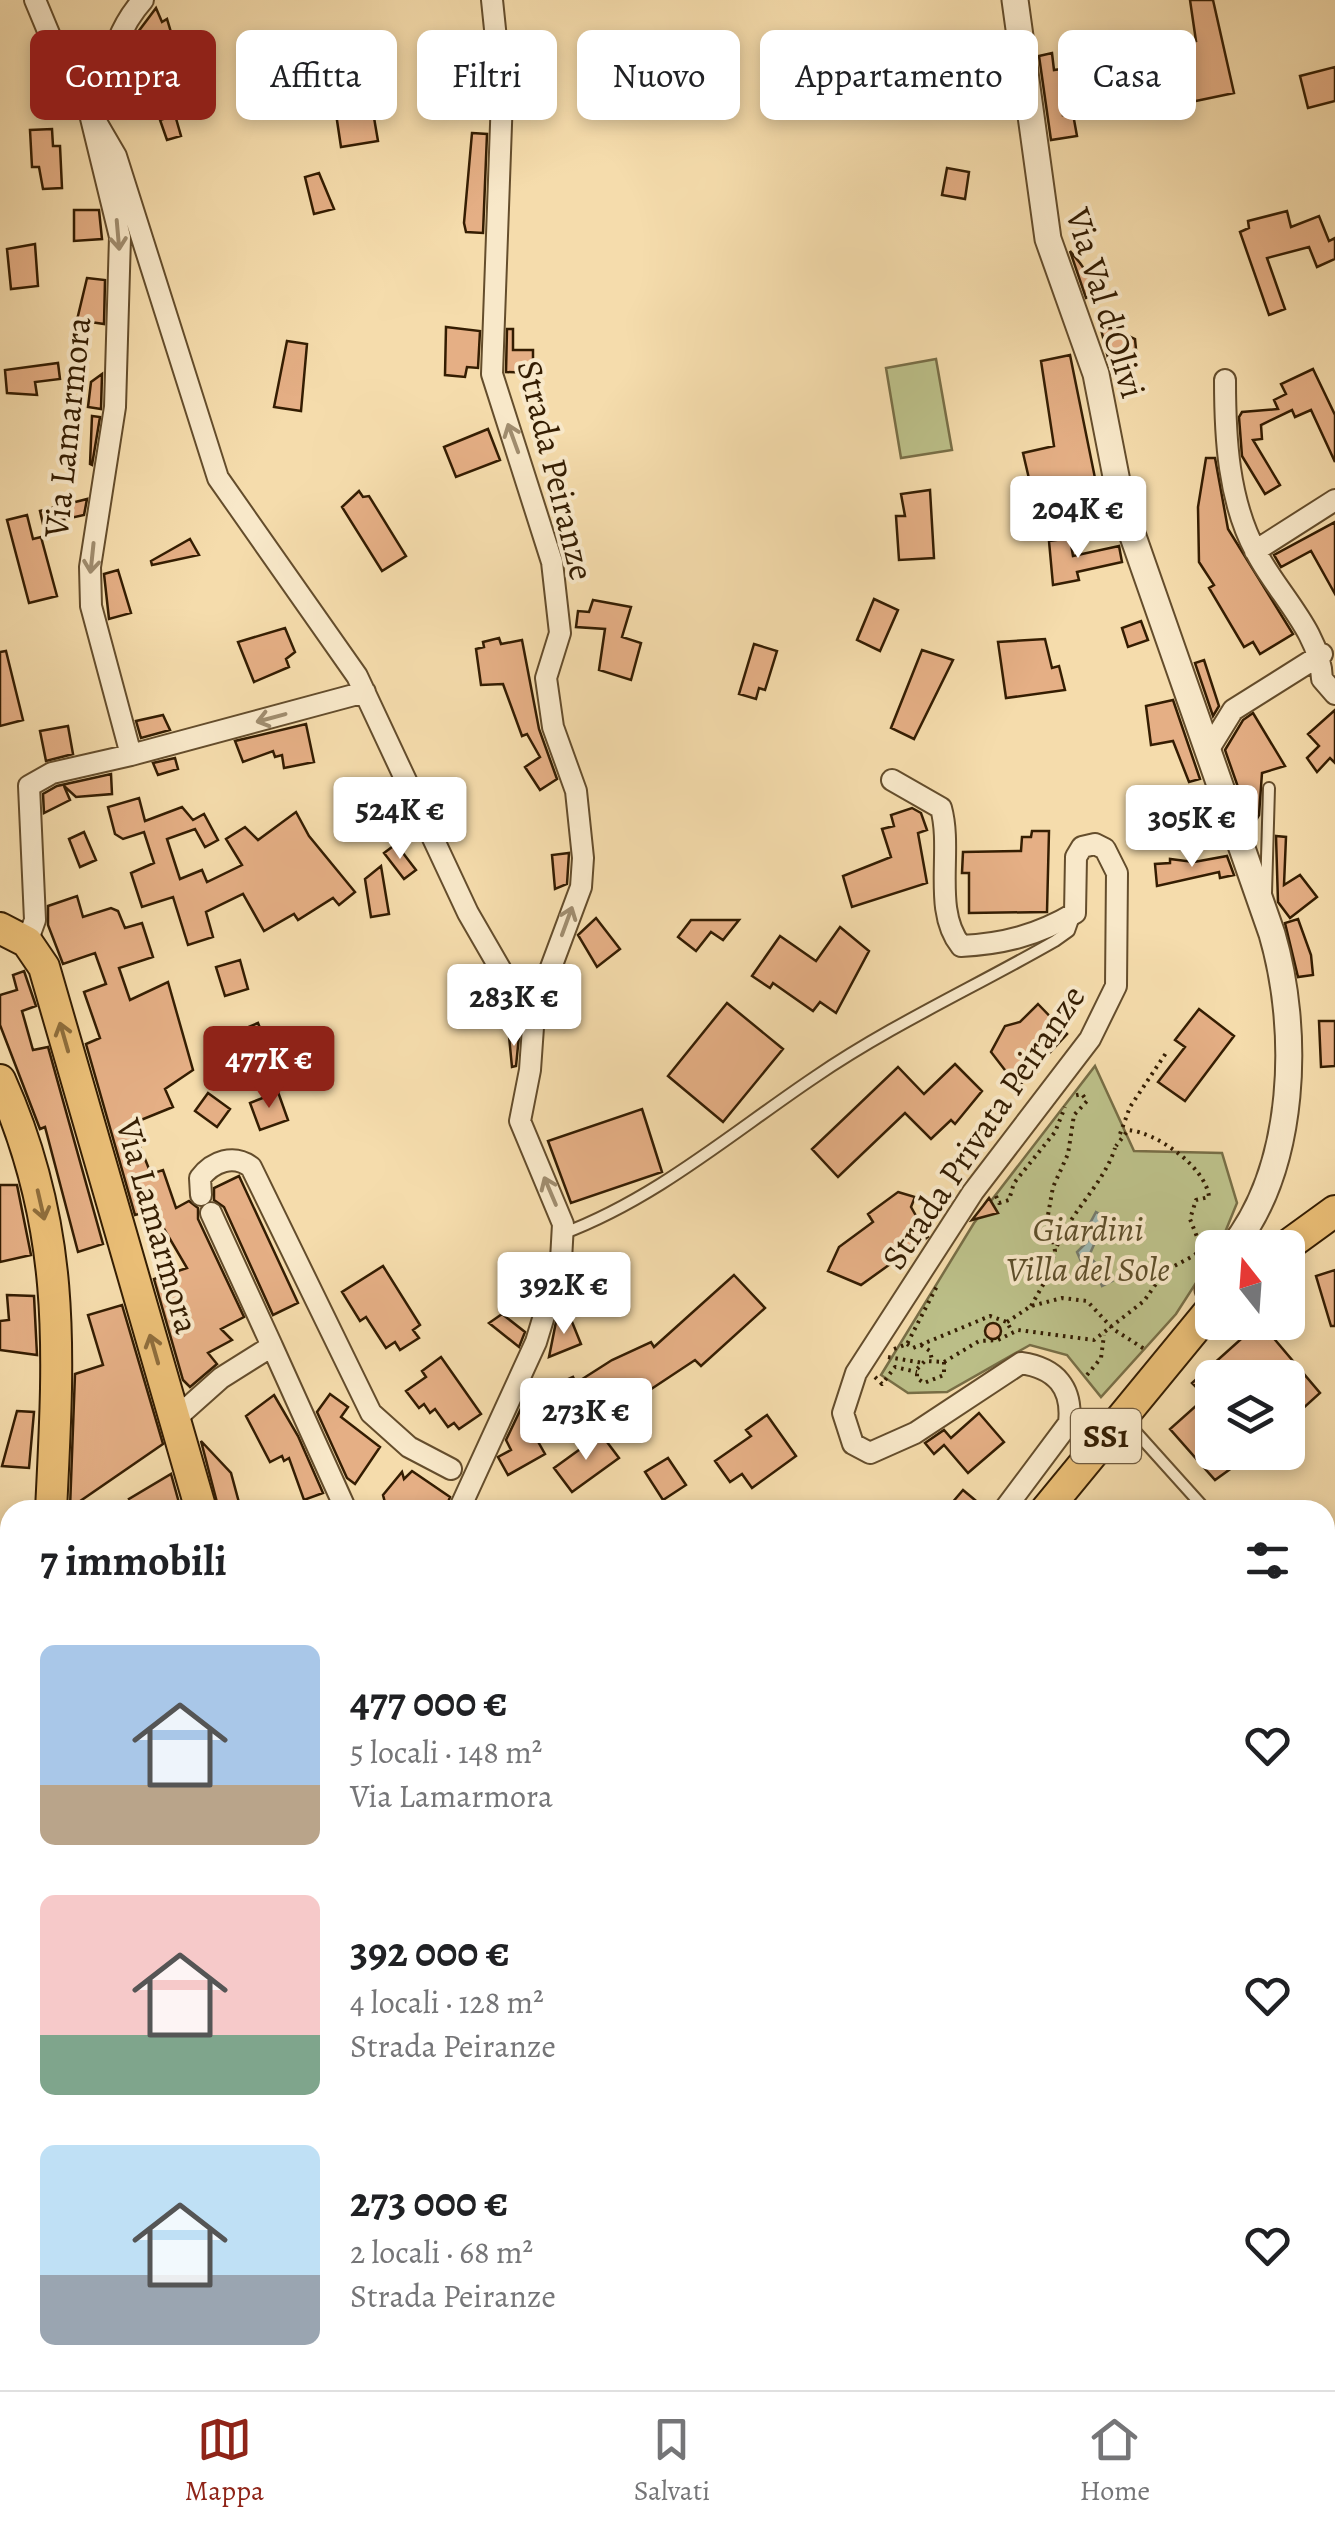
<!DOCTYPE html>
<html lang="it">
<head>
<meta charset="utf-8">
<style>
	:root { --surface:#fff; --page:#f2f2f2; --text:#202124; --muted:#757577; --line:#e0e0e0; --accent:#8f2418 }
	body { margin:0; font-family:Alegreya,serif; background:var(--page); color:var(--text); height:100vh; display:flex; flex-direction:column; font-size:38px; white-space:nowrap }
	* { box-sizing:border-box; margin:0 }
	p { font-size:32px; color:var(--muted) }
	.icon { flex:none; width:55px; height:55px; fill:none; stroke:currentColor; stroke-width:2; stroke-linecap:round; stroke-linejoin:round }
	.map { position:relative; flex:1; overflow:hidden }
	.side { position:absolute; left:0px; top:1500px; width:1335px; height:890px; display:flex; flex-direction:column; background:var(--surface); border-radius:30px 30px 0 0; box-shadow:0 5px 15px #0003 }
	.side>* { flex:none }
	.banner { position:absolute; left:30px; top:30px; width:1275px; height:90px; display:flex; gap:20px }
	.needle { width:65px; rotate:343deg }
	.tools { position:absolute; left:1195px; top:1230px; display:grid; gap:20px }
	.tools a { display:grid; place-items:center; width:110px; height:110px; border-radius:15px; background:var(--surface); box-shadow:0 5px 15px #0003; font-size:50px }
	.price { position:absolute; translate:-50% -85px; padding:0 22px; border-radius:10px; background:#fff; color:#222; font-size:32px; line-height:65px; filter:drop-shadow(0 2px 5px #0008) }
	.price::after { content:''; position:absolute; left:50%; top:60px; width:30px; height:22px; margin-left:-15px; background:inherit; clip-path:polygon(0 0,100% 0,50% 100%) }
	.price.selected { background:var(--accent); color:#fff }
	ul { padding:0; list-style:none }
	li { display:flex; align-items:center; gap:30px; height:250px; padding:0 40px }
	li span { display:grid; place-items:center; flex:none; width:280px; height:200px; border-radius:15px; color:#555 }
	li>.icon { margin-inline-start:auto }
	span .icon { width:120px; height:120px; fill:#fffc; stroke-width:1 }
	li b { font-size:42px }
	h2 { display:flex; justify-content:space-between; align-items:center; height:120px; padding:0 40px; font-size:42px }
	.pill { padding:0 35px; border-radius:15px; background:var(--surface); box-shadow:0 5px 15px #0003; font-size:35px; line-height:90px }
	.pill.selected { background:var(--accent); color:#fff }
	.tab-bar { display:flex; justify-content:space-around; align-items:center; height:140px; border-top:2px solid var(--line); background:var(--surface); font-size:28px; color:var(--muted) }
	.tab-bar a { display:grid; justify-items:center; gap:5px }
	.tab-bar .selected { color:var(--accent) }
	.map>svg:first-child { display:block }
	.green { fill:#bcc089; stroke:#786e46; stroke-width:2.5 }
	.water { fill:#a0b9b4; stroke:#757b6d; stroke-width:2.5 }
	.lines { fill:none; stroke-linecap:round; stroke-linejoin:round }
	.stream { stroke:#757b6d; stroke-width:6 }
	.building { fill:#e5af85; stroke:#341d02; stroke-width:2.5 }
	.service-casing { stroke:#644d2c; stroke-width:14 }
	.minor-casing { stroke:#644d2c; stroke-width:24 }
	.tertiary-casing { stroke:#644d2c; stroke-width:29 }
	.primary-casing { stroke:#341d02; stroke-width:34 }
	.path { stroke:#341d02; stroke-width:4; stroke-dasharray:2.5 5; stroke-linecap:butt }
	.service { stroke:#f8e8c9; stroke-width:10 }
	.minor { stroke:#f8e8c9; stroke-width:20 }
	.tertiary { stroke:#f8e8c9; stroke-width:25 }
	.primary { stroke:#eabe76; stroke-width:30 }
	.oneway { stroke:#a08d6f }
	.oneway2 { stroke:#8f6e3c }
	.labels { text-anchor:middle; stroke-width:8; stroke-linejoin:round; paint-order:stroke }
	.shield { fill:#f8e8c9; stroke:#6f5a3e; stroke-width:2.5 }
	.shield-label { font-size:32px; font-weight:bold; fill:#341d02 }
	.street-label { font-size:35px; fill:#341d02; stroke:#f8e8c9 }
	.park-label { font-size:35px; font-style:italic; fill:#5d4e2a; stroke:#f8e8c9 }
</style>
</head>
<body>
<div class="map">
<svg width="1335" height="2390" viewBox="0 0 1335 2390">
	<rect width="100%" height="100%" fill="#f5dcac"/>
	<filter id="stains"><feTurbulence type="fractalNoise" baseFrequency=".002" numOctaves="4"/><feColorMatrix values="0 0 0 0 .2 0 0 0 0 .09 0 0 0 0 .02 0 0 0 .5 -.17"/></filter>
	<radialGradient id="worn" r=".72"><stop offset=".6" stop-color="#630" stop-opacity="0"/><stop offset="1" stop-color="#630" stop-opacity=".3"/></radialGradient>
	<path class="green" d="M936 359 952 450 901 458 886 368Z
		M1095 1066 1134 1151 1222 1153 1237 1203 1219 1247 1212 1248V1258L1176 1314 1101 1397 1067 1355 1030 1345 947 1392 908 1393 881 1375 974 1223Z
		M1007 2380H1097L1089 2390H994Z"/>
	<path class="water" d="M1096 1212 1106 1217 1089 1256 1112 1281 1102 1286 1094 1266 1081 1261 1077 1252 1088 1241V1227Z
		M1335 1995V2390H1146L1153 2380H1325V2010Z"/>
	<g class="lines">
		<path class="stream" d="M450 2380 453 2390"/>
	</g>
	<path class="building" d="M1190 0H1213L1234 93 1191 102 1179 45 1196 41Z
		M156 8 162 22 167 19 179 59 149 71 135 36Z
		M1052 53 1054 70 1061 69 1063 115 1073 114 1077 136 1051 140 1039 56Z
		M969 64 971 100H945L943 65Z
		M1335 67V101L1308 108 1300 76Z
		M361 103 362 108 372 106 378 141 341 147 335 107Z
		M175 115 181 136 167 140 160 120Z
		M52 129 53 146H60L62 188 43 189 39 167H32L30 130Z
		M472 133 487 134 483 233 466 232 464 223Z
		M947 168 969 172 965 199 942 195Z
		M319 173 334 209 314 214 305 177Z
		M74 210H99L102 239 74 241Z
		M1287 211 1291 227 1319 216 1329 241 1335 238V259L1317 267 1309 247 1267 258 1285 309 1269 315 1240 232 1249 228 1248 221Z
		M35 244 38 286 11 289 7 249Z
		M1070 251 1080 263 1101 293 1086 298Z
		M87 278 105 280 104 324 77 320Z
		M446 327 480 331 478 368 467 367 465 377 445 375Z
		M1123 327 1124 334 1135 339 1137 360 1109 362 1101 329Z
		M507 329H513V350H533V373L506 372Z
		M287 341 307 344 301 411 274 407Z
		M1070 355 1095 478 1077 482 1079 489 1034 500 1023 453 1054 446 1041 361Z
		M58 363 60 379 35 382 37 395 7 393 5 370Z
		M1313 369 1335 415V462L1311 410 1295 417 1292 410 1261 425 1262 439 1253 440 1280 485 1265 494 1242 456 1239 417 1242 412 1278 409 1274 400 1286 394 1281 384Z
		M102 374 101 409 88 407 91 382Z
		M92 416 100 417 92 465 90 464Z
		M488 429 500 460 456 477 444 447Z
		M1206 458H1215L1228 529 1293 634 1260 654 1253 642 1244 647 1209 588 1214 585 1199 562 1198 507Z
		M930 490 934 558 899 560 896 516H905L901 494Z
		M359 491 363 497 369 496 406 556 382 571 342 507Z
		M87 499 84 515 43 524 40 511Z
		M27 515 33 539 41 537 57 596 29 603 7 520Z
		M1335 522V594L1311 551 1281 567 1274 555Z
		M1070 538 1073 556 1119 546 1122 562 1077 572 1079 580 1053 585 1049 541Z
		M190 539 199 555 152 565 151 561Z
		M118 570 131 613 109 619 104 574Z
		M874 599 898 610 880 651 857 640Z
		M593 600 631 607 622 637 641 643 631 680 599 670 605 629 576 627 578 611 589 612Z
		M1141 621 1148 640 1128 647 1122 628Z
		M285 628 295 652 286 659 289 667 254 682 238 642Z
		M499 638 501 644 522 640 539 729 557 779 540 790 525 767 540 757 527 734 522 736 503 684 481 685 476 649 484 647 483 642Z
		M1045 639 1052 668 1059 666 1065 690 1006 698 998 642Z
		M754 644 777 651 765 690 759 688 756 699 739 694Z
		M922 650 953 660 914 739 891 728Z
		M6 651 23 720 0 726V652Z
		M1204 660 1219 706 1213 716 1195 663Z
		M1173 700 1200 779 1189 782 1173 741 1151 745 1146 706Z
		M1335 710V763L1330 758 1317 772 1307 758 1319 746 1308 734Z
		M1253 713 1285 766 1262 773 1259 815 1252 827 1225 750 1243 720Z
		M163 715 170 730 141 738 136 721Z
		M306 724 314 762 284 768 282 755 275 757 273 751 243 762 235 741Z
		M68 726 73 754 46 761 40 731Z
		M175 758 178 769 158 775 153 763Z
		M111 774 112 794 76 797 64 786 70 800 44 813 43 794 57 786Z
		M1187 790 1191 823 1153 829 1149 796Z
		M139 798 145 821 182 807 193 820 204 814 218 840 205 847 195 829 167 839 180 879 202 870 207 882 242 865 226 839 245 827 258 840 296 812 309 836 355 892 339 905 333 898 298 920 294 914 264 931 243 894 206 912 213 937 188 945 173 897 142 907 131 873 154 863 144 832 123 839 115 834 108 807Z
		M912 808 921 813 927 830 918 833 927 883 852 907 843 876 891 857 882 829 894 826 891 815Z
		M1032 831H1049L1047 912 969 913V873H962L963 852 1021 851 1022 837H1031Z
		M84 832 96 860 80 867 69 839Z
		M1276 836 1286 837 1284 885 1300 875 1317 897 1290 918 1278 902Z
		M396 844 416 870 404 879 384 853Z
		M569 853 567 884 555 889 552 855Z
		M1227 856 1234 875 1220 878 1219 872 1157 886 1155 864 1170 863V859L1194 862Z
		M381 866 389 914 371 917 365 879Z
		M77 896 83 917 111 908 118 911 125 928 142 923 153 957 119 968 130 1000 168 982 193 1070 165 1089 173 1107 131 1124 151 1174 163 1170 176 1208 189 1201 198 1208V1219L244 1317 221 1329 232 1340 208 1353 217 1364 190 1387 183 1380 154 1279 187 1268 153 1210 135 1215 86 1044 100 1038 84 992 106 984 95 953 63 964 48 925V906Z
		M596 918 620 949 597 967 578 935Z
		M1298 919 1311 955 1313 975 1298 977 1285 923Z
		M691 920H739L723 940 711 932 696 951 678 937Z
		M840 927 869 951 836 1013 820 1002 813 1011 773 983 770 988 752 976 780 936 816 961Z
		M240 960 248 989 225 996 216 967Z
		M24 971 36 1006 22 1011 33 1050 48 1047 103 1244 78 1252 45 1127 40 1129 0 1025V995L17 990 13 975Z
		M727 1003 783 1049 723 1122 668 1076Z
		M1038 1004 1067 1034 1018 1087 991 1052 1005 1026 1020 1022Z
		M1199 1009 1234 1036 1185 1101 1158 1082 1185 1047 1175 1040Z
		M1319 1021H1335V1066L1321 1067Z
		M258 1023 281 1080 267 1086 244 1029Z
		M509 1036H519L516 1066 512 1067Z
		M955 1064 982 1091 955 1124 951 1120 931 1139 905 1113 838 1177 812 1149 898 1067 924 1094Z
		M278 1092 288 1120 260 1130 250 1103Z
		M208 1093 230 1109 217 1127 195 1111Z
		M642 1109 662 1172 571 1203 548 1141Z
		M239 1176 298 1303 273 1315 224 1207 214 1200V1188Z
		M0 1185H17L31 1255 0 1262Z
		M898 1192 915 1197 911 1207 928 1237 861 1285 828 1271 839 1247 873 1222 868 1214Z
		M989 1198 998 1213 972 1220 983 1206Z
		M534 1260 545 1264 541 1279 529 1275Z
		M383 1266 420 1325 413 1330 419 1338 400 1350 395 1342 386 1348 366 1317 360 1321 342 1292Z
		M1335 1270V1326H1331L1316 1276Z
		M734 1275 765 1308 701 1366 695 1360 618 1411 603 1388 527 1422 545 1454 508 1475 498 1457 511 1450 506 1440 526 1398 573 1377 576 1383 612 1360 651 1342 654 1347Z
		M7 1295 34 1296 37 1355 0 1350V1321L9 1320Z
		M122 1305 163 1444 70 1508 75 1374 103 1365 88 1315Z
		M502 1314 525 1332 519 1347 489 1323Z
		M570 1317 581 1344 549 1357 556 1322Z
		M1260 1322 1320 1393 1288 1422V1378H1212V1452H1254L1215 1480 1170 1429 1206 1397 1192 1383Z
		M985 1331a8 8 0 1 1 16 0a8 8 0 1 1-16 0Z
		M441 1357 481 1414 459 1429 454 1423 448 1427 435 1409 430 1413 424 1404 419 1408 406 1391 426 1377 422 1371Z
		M330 1394 348 1407 341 1417 380 1447 355 1484 347 1478 317 1412Z
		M274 1395 298 1436 323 1493 304 1500 289 1458 284 1461 282 1456 270 1462 246 1416Z
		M17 1411 34 1412 29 1468 2 1466Z
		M979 1413 1004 1442 968 1473 944 1445 934 1454 925 1443 944 1430 951 1438Z
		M767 1415 796 1456 752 1488 742 1474 730 1482 715 1461 751 1436 746 1430Z
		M601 1434 619 1458 572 1492 554 1468Z
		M201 1441 231 1473 241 1510H219Z
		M668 1458 686 1485 663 1500 645 1472Z
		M412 1471 450 1497 445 1510H387L383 1495 402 1472 404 1479Z
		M171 1474 181 1510H136L129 1499Z
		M963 1490 987 1510H946Z"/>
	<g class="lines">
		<defs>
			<path id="service" d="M1266 893 1269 788
				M562 1234C656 1199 733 1132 815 1077 891 1025 975 987 1055 941L1069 931 1075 914
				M1126 1421 1206 1510
				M0 1584 10 1582
				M1325 1644 1335 1656"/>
			<path id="minor" d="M35 0 60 60 116 156 218 478 357 676 468 913 509 984 534 1013
				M1225 380C1225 437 1228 500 1256 552 1277 593 1321 633 1322 679L1335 694
				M1255 551 1335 500
				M1205 745 1212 744 1233 710 1322 654
				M131 755 365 692
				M892 780 941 808C953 851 932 910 961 946 1003 944 1038 935 1075 913L1076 857 1082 847 1095 844 1105 849 1117 873 1116 986 1090 1039 973 1192 856 1373 843 1413 853 1444 870 1453 915 1433 1021 1363C1056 1368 1073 1388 1069 1423L1004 1510
				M27 942 35 920 29 786 52 773 131 755 91 606 90 567 115 407 120 237 88 106 102 96C111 60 117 29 143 0
				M201 1195 200 1178C213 1161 234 1154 251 1167L371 1413 409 1447 451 1469
				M211 1213 272 1346
				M175 1419 221 1378 272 1346 346 1510
				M459 1510 536 1342 561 1260 563 1224 520 1121 530 1070 534 1013 581 887 583 858 576 791 553 727 546 678 560 633 552 562 492 374 502 97 492 0
				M0 2216 10 2233
				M86 2380 91 2390
				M243 2380 251 2390
				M538 2380 548 2390"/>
			<path id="tertiary" d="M1015 0 1048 239 1096 374 1121 502 1272 934C1300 1030 1297 1166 1232 1248
				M1212 1274 1208 1290 1212 1298"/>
			<path id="primary" d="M0 928 27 942 44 967 201 1510
				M0 1080C67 1229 59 1351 51 1510
				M1284 1248 1335 1211
				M1046 1510 1212 1308
				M0 2156 10 2151"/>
		</defs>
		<use href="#service" class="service-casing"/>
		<use href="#minor" class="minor-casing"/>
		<use href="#tertiary" class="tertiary-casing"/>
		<use href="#primary" class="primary-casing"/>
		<path class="path" d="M1120 1134 1130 1107 1168 1050
			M996 1196 999 1203 1009 1200 1014 1183 1055 1132 1065 1107
			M1057 1246C1073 1209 1104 1183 1115 1148
			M1031 1306 1048 1276 1055 1251 1048 1215 1053 1187 1068 1154 1074 1115 1087 1101 1082 1094 1073 1096
			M1007 1322 1031 1306 1062 1298 1087 1301 1113 1329 1146 1350
			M907 1344 913 1348 990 1316 1007 1322 1012 1332
			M921 1345 930 1351 932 1360
			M894 1349 907 1344 937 1286
			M888 1357 923 1363
			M944 1362V1375L924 1383 917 1378V1369L925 1361 944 1362 979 1341 998 1340 1018 1330 1094 1340 1144 1301 1165 1271 1195 1255 1201 1247 1190 1219 1196 1200 1209 1197C1206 1167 1156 1132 1128 1130L1116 1146
			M1087 1375 1101 1358 1104 1335
			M875 1377 882 1384 895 1367 917 1372
			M1325 1828 1335 1814
			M765 2390 781 2380
			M1052 2390 1063 2380"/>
		<use href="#service" class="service"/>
		<use href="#minor" class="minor"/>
		<use href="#tertiary" class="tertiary"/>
		<use href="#primary" class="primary"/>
	</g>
	<defs><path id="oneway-shaft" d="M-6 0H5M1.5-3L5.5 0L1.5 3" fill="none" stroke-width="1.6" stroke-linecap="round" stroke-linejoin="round" transform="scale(2.5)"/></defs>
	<g class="oneway">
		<use href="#oneway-shaft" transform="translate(118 235) rotate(85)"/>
		<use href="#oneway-shaft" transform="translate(513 438) rotate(-110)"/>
		<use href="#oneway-shaft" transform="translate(92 558) rotate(96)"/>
		<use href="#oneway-shaft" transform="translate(271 718) rotate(165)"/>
		<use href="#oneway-shaft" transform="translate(567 921) rotate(-70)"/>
		<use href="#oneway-shaft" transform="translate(550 1191) rotate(-113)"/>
	</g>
	<g class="oneway2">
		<use href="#oneway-shaft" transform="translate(64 1037) rotate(-106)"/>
		<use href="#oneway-shaft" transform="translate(41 1205) rotate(77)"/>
		<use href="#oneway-shaft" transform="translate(154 1349) rotate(-106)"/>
	</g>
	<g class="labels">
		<rect class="shield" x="1071" y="1409" width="70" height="54" rx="8"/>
		<g class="shield-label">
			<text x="1106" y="1447">SS1</text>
		</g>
		<g class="street-label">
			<text transform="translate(1106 303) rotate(73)" y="12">Via Val d'Olivi</text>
			<text transform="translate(67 427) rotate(-84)" y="12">Via Lamarmora</text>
			<text transform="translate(556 470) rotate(76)" y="12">Strada Peiranze</text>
			<text transform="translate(983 1127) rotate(-56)" y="12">Strada Privata Peiranze</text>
			<text transform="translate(158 1226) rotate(74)" y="12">Via Lamarmora</text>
		</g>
		<g class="park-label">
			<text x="1088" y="1241">Giardini<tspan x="1088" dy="40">Villa del Sole</tspan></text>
		</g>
	</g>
	<rect width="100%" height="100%" filter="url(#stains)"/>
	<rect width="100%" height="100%" fill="url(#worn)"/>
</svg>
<div class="tools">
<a><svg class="needle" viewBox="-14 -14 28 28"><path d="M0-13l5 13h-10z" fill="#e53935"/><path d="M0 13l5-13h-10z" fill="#757577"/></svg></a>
<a><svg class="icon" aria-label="layers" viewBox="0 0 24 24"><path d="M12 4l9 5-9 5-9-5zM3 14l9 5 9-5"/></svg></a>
</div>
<b class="price" style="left:1078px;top:561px">204K €</b>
<b class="price" style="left:400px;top:862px">524K €</b>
<b class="price" style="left:1192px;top:870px">305K €</b>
<b class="price" style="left:514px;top:1049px">283K €</b>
<b class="price selected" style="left:269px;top:1111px">477K €</b>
<b class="price" style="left:564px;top:1337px">392K €</b>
<b class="price" style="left:586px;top:1463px">273K €</b>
<div class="banner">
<a class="pill selected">Compra</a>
<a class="pill">Affitta</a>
<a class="pill">Filtri</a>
<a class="pill">Nuovo</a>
<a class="pill">Appartamento</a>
<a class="pill">Casa</a>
</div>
<section class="side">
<h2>7 immobili<svg class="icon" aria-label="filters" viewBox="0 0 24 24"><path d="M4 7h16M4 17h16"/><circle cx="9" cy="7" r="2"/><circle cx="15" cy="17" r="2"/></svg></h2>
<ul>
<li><span style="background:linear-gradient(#a9c7e8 70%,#b9a48a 0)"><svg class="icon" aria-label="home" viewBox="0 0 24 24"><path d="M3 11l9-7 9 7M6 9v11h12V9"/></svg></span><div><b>477 000 €</b><p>5 locali · 148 m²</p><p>Via Lamarmora</p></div><svg class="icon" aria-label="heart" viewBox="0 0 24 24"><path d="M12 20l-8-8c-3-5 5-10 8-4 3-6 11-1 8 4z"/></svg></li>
<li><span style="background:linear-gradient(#f6c9c9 70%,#7fa58c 0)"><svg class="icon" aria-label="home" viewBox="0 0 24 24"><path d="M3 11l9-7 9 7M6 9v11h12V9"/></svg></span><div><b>392 000 €</b><p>4 locali · 128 m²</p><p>Strada Peiranze</p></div><svg class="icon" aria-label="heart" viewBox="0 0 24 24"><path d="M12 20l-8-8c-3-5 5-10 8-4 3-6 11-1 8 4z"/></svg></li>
<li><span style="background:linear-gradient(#bfe0f5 65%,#9aa5b1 0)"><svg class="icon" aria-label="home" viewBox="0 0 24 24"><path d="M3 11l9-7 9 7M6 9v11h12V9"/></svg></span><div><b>273 000 €</b><p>2 locali · 68 m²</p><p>Strada Peiranze</p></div><svg class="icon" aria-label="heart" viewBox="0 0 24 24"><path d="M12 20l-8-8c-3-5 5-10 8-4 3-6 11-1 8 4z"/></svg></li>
</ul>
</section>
</div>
<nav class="tab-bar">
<a class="selected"><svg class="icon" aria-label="map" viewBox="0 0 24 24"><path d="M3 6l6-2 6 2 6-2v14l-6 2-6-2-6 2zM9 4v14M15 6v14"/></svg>Mappa</a>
<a><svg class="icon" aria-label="saved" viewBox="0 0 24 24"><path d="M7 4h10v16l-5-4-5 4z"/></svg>Salvati</a>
<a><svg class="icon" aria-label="home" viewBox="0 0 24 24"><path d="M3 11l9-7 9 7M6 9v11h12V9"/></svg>Home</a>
</nav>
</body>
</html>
